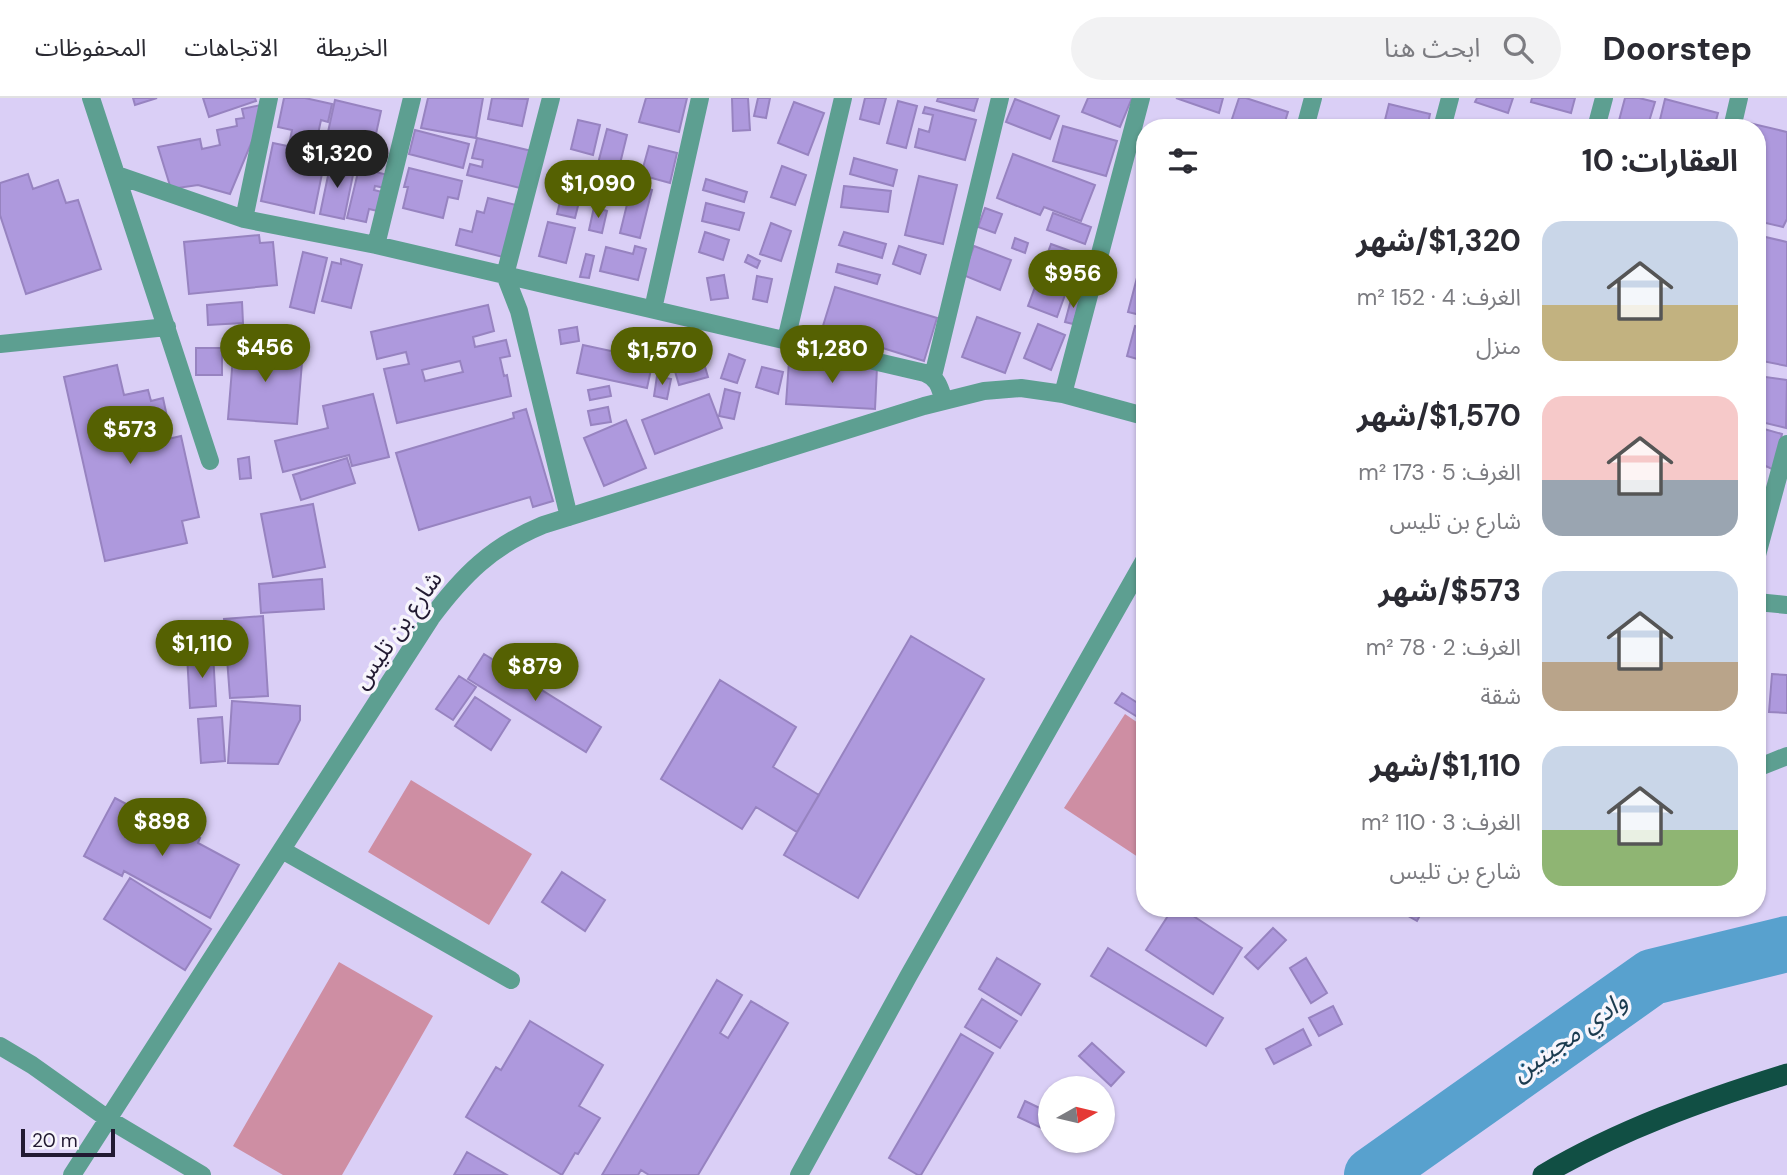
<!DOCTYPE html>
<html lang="ar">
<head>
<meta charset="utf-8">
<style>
	:root { --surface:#fff; --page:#f2f2f3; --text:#2b2b33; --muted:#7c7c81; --line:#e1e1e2; --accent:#556102 }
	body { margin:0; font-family:"DM Sans","Noto Sans Arabic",sans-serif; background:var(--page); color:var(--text); direction:rtl; height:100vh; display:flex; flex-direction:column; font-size:26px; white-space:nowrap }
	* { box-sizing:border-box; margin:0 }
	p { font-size:23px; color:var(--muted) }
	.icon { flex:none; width:38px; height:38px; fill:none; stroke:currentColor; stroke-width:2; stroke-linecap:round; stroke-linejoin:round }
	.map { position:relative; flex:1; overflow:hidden; direction:ltr }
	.side { position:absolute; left:1136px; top:21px; width:630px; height:798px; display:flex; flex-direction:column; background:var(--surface); border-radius:28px; box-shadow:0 2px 5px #0004; direction:rtl }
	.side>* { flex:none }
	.needle { width:46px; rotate:82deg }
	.controls { position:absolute; left:1038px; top:978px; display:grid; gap:14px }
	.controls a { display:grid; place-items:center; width:77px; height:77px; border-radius:50%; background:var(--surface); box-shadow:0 2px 5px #0004; font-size:35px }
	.scale { position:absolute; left:21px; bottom:18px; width:94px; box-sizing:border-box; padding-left:7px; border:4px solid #221a32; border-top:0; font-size:19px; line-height:24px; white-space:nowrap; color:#221a32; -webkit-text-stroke:5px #f7f5fc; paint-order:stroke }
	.price { position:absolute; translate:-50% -60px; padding:0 16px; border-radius:24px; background:var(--accent); color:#fff; font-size:23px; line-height:46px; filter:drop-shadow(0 2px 4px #0008) }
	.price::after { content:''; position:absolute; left:50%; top:42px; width:21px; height:16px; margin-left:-10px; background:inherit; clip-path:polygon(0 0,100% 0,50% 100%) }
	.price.selected { background:#222; color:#fff }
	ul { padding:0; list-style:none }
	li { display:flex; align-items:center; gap:21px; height:175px; padding:0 28px }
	li span { display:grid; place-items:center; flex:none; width:196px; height:140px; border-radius:21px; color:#555 }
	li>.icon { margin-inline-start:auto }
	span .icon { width:84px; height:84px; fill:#fffc; stroke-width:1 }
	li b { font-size:30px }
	h2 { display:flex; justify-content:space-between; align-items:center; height:84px; padding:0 28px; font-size:30px }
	header { display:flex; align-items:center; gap:42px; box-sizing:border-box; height:98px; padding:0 35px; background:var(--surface); border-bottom:2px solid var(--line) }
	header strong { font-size:33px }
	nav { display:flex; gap:38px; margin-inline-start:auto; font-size:24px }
	.search { width:490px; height:63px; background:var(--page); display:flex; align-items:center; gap:18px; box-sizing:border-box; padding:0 24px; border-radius:38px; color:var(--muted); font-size:26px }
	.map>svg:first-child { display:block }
	.green { fill:#ce8ea3 }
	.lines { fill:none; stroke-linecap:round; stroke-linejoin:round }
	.river { stroke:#58a1ce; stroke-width:56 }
	.building { fill:#ae99dd; stroke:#9783c0; stroke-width:2; fill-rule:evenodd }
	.minor { stroke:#5d9f91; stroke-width:18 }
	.highway { stroke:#114f44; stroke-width:21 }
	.labels { text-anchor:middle; stroke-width:7; stroke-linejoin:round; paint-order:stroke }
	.street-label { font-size:24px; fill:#221a32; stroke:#f7f5fc }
	.water-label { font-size:26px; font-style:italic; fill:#1b3b4f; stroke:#f7f5fc }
</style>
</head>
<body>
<header>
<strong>Doorstep</strong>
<div class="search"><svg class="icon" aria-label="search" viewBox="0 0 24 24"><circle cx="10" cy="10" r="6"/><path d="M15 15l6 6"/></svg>ابحث هنا</div>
<nav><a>الخريطة</a><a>الاتجاهات</a><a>المحفوظات</a></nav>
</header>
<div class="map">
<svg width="1787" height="1077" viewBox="0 0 1787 1077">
	<rect width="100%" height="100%" fill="#dacff6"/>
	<path class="green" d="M1125 616 1144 629V763L1064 710Z
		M411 682 532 756 489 827 368 754Z
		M339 864 433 918 342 1077H283L233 1048Z"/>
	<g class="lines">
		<path class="river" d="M1372 1077 1652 879 1787 846"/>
	</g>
	<path class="building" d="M133 0H157L135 7Z
		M203 0H255L256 3 209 19Z
		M284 0H305L332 6 328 24 321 22 318 36 329 38 326 55 289 47 292 32 278 29Z
		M428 0H483L476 40 421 30Z
		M492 0 528 1 522 28 488 21Z
		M646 0H687L679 34 639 24Z
		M732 0H748L750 32 733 33Z
		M758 0H770L766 20 754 18Z
		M865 0H886L879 26 860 21Z
		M938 0H978L974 13 937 3Z
		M1088 0H1132L1120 29 1082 14Z
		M1176 0H1223L1219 15Z
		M1239 0H1246L1288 14 1283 30H1229Z
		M1477 0H1513L1508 15 1475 4Z
		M1532 0H1575L1571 15 1531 4Z
		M1625 0H1639L1655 4 1647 30H1617Z
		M1015 1 1059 18 1050 41 1006 24Z
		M1665 1 1718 15 1714 30H1658Z
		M335 2 381 13 374 45 328 34Z
		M898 3 917 8 906 50 887 45Z
		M794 4 824 15 808 57 778 45Z
		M1389 6 1430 16 1427 30H1383Z
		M261 7 260 24 230 96 198 87 171 91 158 49 200 41 202 51 220 47 217 32 237 28 236 21 244 20 242 11Z
		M925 9 976 22 965 62 915 49 919 31 929 34 933 17 923 15Z
		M578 22 600 27 593 57 571 51Z
		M1749 25 1787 34V121L1783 129 1757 123V30H1748Z
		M1063 28 1117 43 1106 78 1053 63Z
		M607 31 627 37 617 78 596 73Z
		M415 32 469 46 463 70 409 56Z
		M477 40 536 54 528 92 467 77 470 66 482 69 483 62 472 60Z
		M273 45 326 56 314 115 261 103Z
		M649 48 677 55 670 85 641 77Z
		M1013 56 1095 87 1081 123 1044 109 1040 117 997 100Z
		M854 60 897 72 893 88 850 76Z
		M328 61 355 67 344 121 320 116 329 73 343 76 344 71 327 67Z
		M782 68 806 77 795 107 771 99Z
		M359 70 388 77 385 90 375 88 374 92 386 95 382 114 369 111 366 124 347 120Z
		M409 70 462 83 458 101 448 99 443 120 403 110 408 89H404Z
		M567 75 585 80 575 120 557 116Z
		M28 76 33 91 58 82 66 105 78 102 101 171 26 196 0 117V85Z
		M919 78 957 87 943 146 905 137Z
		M706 81 747 94 744 104 703 92Z
		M632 86 652 92 640 140 620 135Z
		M844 88 891 93 888 114 841 109Z
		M488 100 520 108 507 160 456 147 460 131 472 134 477 113 484 115Z
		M706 105 744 115 739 132 702 123Z
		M594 109 607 113 602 135 589 132Z
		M985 110 1002 116 995 135 978 129Z
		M1053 115 1091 129 1085 146 1047 132Z
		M548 124 575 130 566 165 539 158Z
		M771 125 791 133 781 163 760 156Z
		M705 134 729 142 723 162 699 154Z
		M844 134 886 146 882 160 839 147Z
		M259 137 260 145 273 144 277 187 189 196 184 144Z
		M1757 137 1787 144V268L1757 262Z
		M1015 140 1028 145 1025 155 1012 150Z
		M1051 146 1093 161 1083 188 1070 183 1057 219 1028 208Z
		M635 148 646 151 638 182 600 173 606 149 633 156Z
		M899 148 926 157 920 176 893 166Z
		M974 148 1011 162 1000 192 963 177Z
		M303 154 327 160 314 215 290 209Z
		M586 156 594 158 589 180 580 179Z
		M748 157 760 163 757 170 745 164Z
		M341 161 362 167 351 210 322 203 332 164 341 166Z
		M838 166 880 177 877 186 836 174Z
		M1139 172 1144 173V218L1128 214Z
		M724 177 728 200 711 202 707 180Z
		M757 178 772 181 767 204 753 201Z
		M835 189 937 220 924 263 822 231Z
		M1072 198 1081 201 1073 226 1065 224Z
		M242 204 243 225 208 227 207 207Z
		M488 207 494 233 473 239 475 249 506 242 510 258 500 260 504 278 507 277 511 298 397 325 384 271 409 266 406 254 377 261 371 234ZM460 263 463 274 425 283 422 272Z
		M977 219 1020 235 1005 275 962 259Z
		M1038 226 1065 237 1051 272 1024 260Z
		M1135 228 1144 231V263L1127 258Z
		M577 229 579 243 561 246 559 232Z
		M234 246 303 252 297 326 228 321Z
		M583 247 653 262 647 290 577 275Z
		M196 250H222V277H196Z
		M729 256 745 262 737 285 721 280Z
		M703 262 708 279 679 287 674 270Z
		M789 263 877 269 875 311 786 306Z
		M117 267 124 297 148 292 151 303 163 300 169 328 152 332 155 344 181 338 199 419 182 423 187 445 105 463 64 279Z
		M762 269 783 274 778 296 756 289Z
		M657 278 671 281 667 301 654 298Z
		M1758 278 1787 282 1786 330 1757 323Z
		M609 288 611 298 590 302 588 292Z
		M725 291 740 295 734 321 719 318Z
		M373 296 389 359 352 368 349 357 283 374 275 343 328 330 323 308Z
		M709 296 722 330 655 356 642 322Z
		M608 309 611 324 591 327 588 313Z
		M526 311 553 403 533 409 530 399 419 432 396 355 514 320 513 315Z
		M626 322 646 370 604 388 584 340Z
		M1757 329 1782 336 1774 372 1766 368 1757 387Z
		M249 359 251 380 240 381 238 361Z
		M347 360 355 385 301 402 293 377Z
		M1757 393 1766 395 1757 439Z
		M313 406 325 469 273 479 261 416Z
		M322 481 324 511 261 515 259 486Z
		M263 518 268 598 230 600 224 521Z
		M911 538 984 581 858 800 784 757Z
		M213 555 216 608 190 610 187 557Z
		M484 556 601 629 586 654 468 581Z
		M1772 576 1787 577V615L1769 614Z
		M459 578 476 589 453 622 436 611Z
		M720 582 796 629 773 669 819 697 797 734 756 709 742 731 661 681Z
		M1122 595 1144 609V623L1115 605Z
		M475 599 510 622 491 652 455 628Z
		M232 603 300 608V622L278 666 228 665Z
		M222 619 225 663 201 665 198 621Z
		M115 700 167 728 169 724 200 740 198 745 239 767 210 820 124 773 122 778 84 758Z
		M562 774 605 802 585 833 542 804Z
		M130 780 211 831 185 872 104 821Z
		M1173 810H1181L1242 850 1213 896 1146 852Z
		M1344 810H1379L1346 817Z
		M1394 810H1424L1417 823Z
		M1273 830 1286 842 1258 871 1245 859Z
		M1108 850 1223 920 1206 948 1091 878Z
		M997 860 1040 886 1021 917 979 891Z
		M1306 860 1327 895 1311 905 1290 870Z
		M717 882 742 897 720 935 728 940 751 903 788 925 698 1077H649L641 1072 638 1077H602Z
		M982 901 1017 923 1000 950 965 929Z
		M1333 908 1342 926 1319 938 1309 920Z
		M530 923 603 967 579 1008 600 1020 578 1056 575 1055 562 1077 466 1019 496 969 501 972Z
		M1303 931 1311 947 1274 966 1266 951Z
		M961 936 993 955 921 1077H918L889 1060Z
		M1092 945 1124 974 1111 988 1079 958Z
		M1025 1003 1050 1015V1034L1018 1019Z
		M467 1054 507 1077H454Z"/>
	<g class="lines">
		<path class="minor" d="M91 0 210 363
			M551 0 505 177 519 213 569 419
			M1305 30 1313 0
			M1442 30 1450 0
			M1596 30 1604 0
			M1732 30 1739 0
			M117 77 244 121 376 147 925 275C938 280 940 290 944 303
			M244 121 269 0
			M376 147 412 0
			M653 211 700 0
			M786 242 843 0
			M0 246 167 229
			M933 278 1000 0
			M1063 296 1141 0
			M1757 457 1787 346
			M1757 504 1787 507
			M1757 670 1787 658
			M282 752 511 882
			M0 948 32 967 108 1021 202 1077
			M72 1077 431 520C463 477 492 448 543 427L924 308 984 293 1021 290 1063 296 1144 318
			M799 1077 909 877 1144 463"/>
		<path class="highway" d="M1543 1077C1619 1032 1703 1002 1787 976"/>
	</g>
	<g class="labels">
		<g class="street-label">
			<text transform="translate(397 532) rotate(-55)" y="8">شارع بن تليس</text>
		</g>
		<g class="water-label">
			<text transform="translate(1569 938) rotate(-35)" y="9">وادي مجينين</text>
		</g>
	</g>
</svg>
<div class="controls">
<a><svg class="needle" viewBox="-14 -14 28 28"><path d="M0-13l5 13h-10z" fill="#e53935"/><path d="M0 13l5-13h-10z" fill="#7c7c81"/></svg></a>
</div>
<div class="scale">20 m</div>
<b class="price selected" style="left:337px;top:92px">$1,320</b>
<b class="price" style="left:598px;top:122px">$1,090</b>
<b class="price" style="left:1073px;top:212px">$956</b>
<b class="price" style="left:265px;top:286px">$456</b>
<b class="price" style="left:832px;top:287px">$1,280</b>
<b class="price" style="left:662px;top:289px">$1,570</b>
<b class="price" style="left:130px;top:368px">$573</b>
<b class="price" style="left:202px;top:582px">$1,110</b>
<b class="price" style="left:535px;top:605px">$879</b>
<b class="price" style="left:162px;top:760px">$898</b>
<section class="side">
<h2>العقارات: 10<svg class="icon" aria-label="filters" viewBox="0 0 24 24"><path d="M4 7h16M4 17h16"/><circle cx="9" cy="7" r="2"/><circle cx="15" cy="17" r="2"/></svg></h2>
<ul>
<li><span style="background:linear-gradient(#c9d6e8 60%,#c2b280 0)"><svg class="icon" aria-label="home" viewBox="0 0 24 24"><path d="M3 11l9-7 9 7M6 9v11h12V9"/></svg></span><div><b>$1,320/شهر</b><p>الغرف: 4 · 152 m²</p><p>منزل</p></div></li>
<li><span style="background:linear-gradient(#f6c9c9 60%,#9aa5b1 0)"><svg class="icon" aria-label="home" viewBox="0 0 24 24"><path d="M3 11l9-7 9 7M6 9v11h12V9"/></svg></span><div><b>$1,570/شهر</b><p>الغرف: 5 · 173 m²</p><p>شارع بن تليس</p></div></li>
<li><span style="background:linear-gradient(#c9d6e8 65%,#b9a48a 0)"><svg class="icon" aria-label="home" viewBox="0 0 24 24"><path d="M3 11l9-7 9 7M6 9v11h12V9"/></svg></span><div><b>$573/شهر</b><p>الغرف: 2 · 78 m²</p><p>شقة</p></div></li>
<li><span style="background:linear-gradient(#c9d6e8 60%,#8fb573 0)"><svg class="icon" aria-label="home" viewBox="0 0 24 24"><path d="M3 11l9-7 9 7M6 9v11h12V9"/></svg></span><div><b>$1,110/شهر</b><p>الغرف: 3 · 110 m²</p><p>شارع بن تليس</p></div></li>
</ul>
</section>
</div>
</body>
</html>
